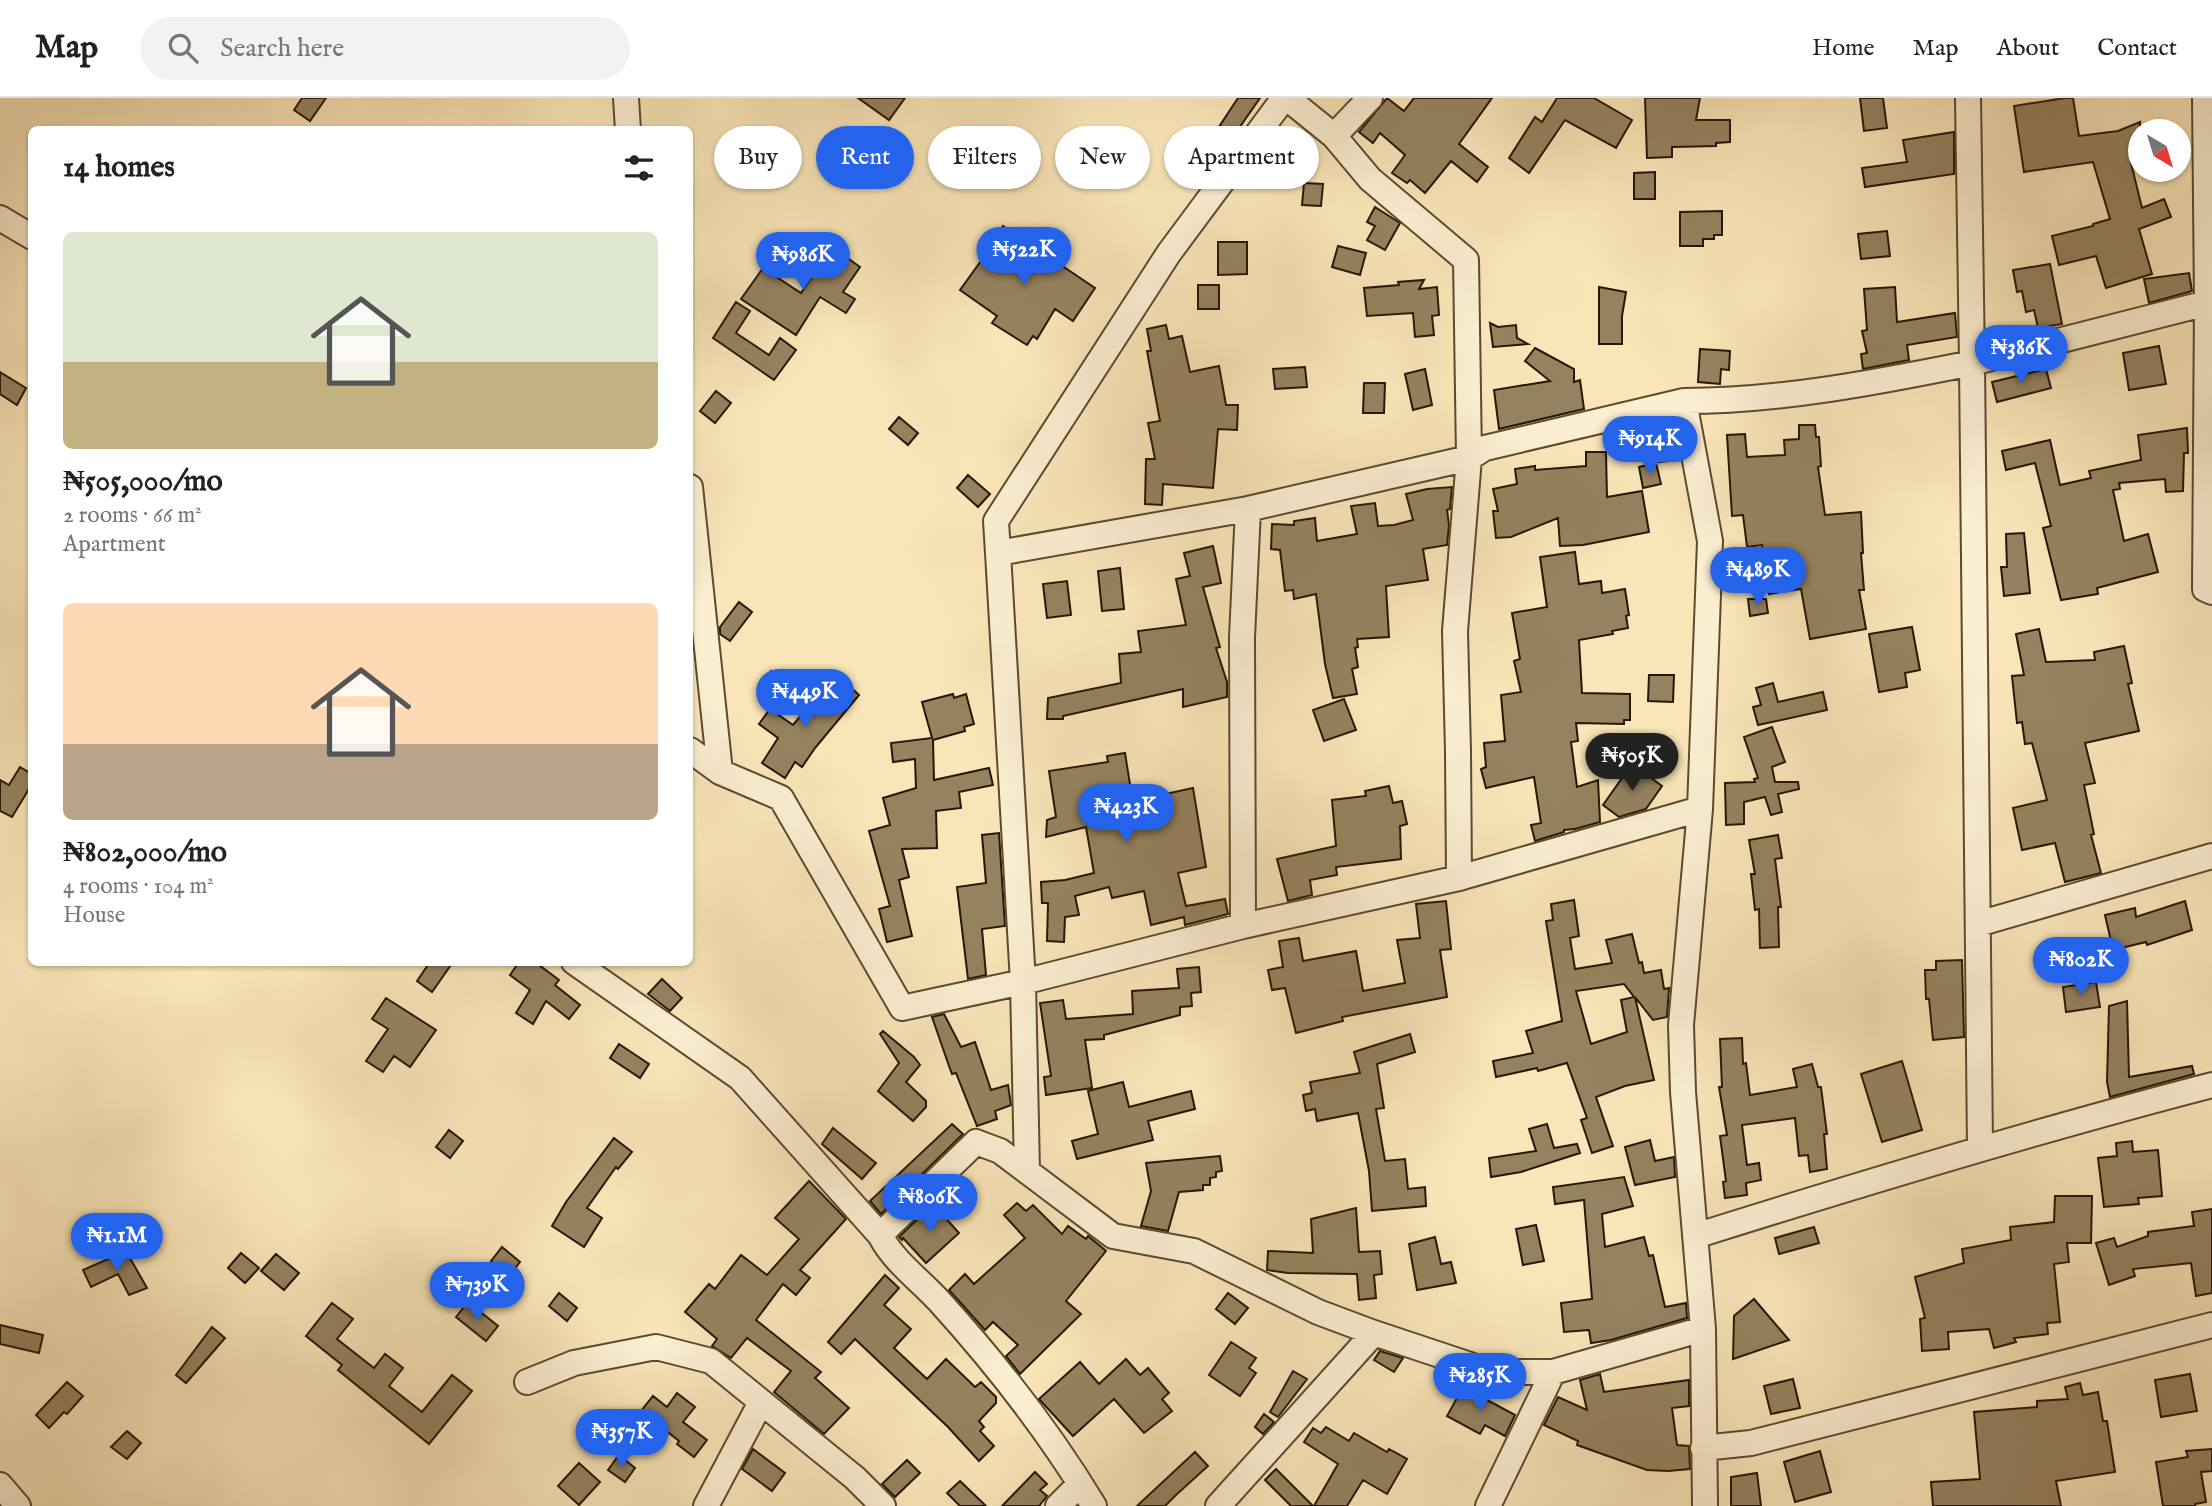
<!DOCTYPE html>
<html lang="en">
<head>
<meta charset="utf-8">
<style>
	:root { --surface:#fff; --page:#f2f2f2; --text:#222; --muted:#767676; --line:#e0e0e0; --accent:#2563eb }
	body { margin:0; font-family:"IM FELL English",serif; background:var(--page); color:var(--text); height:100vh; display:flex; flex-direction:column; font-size:26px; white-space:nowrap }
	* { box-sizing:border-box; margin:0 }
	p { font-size:23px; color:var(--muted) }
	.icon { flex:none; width:38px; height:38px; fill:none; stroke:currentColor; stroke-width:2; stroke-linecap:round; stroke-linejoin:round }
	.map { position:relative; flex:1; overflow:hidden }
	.side { position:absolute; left:28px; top:28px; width:665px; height:840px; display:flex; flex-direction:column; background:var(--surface); border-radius:10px; box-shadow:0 2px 5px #0004 }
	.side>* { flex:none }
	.hud { position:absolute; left:714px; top:28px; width:665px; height:63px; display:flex; gap:14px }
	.needle { width:46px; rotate:142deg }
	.buttons { position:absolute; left:2128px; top:21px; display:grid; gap:14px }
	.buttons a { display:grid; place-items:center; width:63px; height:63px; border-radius:50%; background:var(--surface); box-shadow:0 2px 5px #0004; font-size:35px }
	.price { position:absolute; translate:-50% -60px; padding:0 16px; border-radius:24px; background:var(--accent); color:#fff; font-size:23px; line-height:46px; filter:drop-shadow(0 2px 4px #0008) }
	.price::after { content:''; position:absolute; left:50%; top:42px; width:21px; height:16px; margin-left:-10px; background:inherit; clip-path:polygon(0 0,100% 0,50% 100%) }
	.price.selected { background:#222; color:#fff }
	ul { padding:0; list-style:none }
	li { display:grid; align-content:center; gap:14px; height:371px; padding:0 35px }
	li span { display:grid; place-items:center; height:217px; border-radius:10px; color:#555 }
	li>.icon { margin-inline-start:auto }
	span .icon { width:126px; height:126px; fill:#fffc; stroke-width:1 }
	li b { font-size:30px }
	h2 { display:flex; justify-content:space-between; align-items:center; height:84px; padding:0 35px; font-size:30px }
	.tag { padding:0 24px; border-radius:32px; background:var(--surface); box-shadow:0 2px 5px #0004; font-size:24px; line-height:63px }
	.tag.selected { background:var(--accent); color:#fff }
	header { display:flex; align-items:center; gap:42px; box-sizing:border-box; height:98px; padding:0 35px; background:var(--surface); border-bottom:2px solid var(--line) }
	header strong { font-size:33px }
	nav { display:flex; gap:38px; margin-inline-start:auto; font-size:24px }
	.search { width:490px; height:63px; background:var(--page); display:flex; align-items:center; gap:18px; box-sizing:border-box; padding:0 24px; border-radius:38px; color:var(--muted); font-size:26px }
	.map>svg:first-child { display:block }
	.building { fill:#958260; stroke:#281701; stroke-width:2; fill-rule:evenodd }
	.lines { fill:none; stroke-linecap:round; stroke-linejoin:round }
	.minor-casing { stroke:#5c4a2f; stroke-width:28 }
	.minor { stroke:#fbeed1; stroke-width:24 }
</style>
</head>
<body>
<header>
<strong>Map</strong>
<div class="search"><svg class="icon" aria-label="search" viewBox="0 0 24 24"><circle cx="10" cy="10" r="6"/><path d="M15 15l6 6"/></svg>Search here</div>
<nav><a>Home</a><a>Map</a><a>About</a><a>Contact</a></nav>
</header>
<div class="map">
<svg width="2212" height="1408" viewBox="0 0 2212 1408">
	<rect width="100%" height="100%" fill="#f9e5b8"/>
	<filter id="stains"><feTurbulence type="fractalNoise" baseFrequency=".00286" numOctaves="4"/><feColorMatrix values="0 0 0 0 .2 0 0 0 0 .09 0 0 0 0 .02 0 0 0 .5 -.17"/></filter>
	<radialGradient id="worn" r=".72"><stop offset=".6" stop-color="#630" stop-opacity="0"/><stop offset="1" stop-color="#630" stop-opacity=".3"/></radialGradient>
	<path class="building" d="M302 0H326L310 23 294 12Z
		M858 0H905L889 22Z
		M1238 0H1260L1235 36 1238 38 1227 52 1211 41Z
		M1387 0 1404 13 1414 0H1492L1459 46 1488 69 1477 84 1451 63 1425 95 1410 82 1407 85 1392 75 1405 57 1380 35 1373 45 1359 34Z
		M1557 0H1594L1632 22 1616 50 1565 22 1529 75 1509 60 1535 19 1542 24Z
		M1645 0H1700L1696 22H1730V44L1716 45V48L1672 49V59L1647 60Z
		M1860 0H1883L1887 30 1864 33Z
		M2065 0H2073L2079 38 2118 33 2140 24V62L2131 65 2142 110 2164 101 2171 119 2139 131 2152 176 2106 190 2096 158 2059 167 2052 138 2093 128V126L2110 121 2093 64 2024 74 2014 8Z
		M1954 34V76L1865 89 1862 70 1907 64 1903 42Z
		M1655 74V101H1634V75Z
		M1304 85 1323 86 1321 108 1302 107Z
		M1375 109 1400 125 1385 152 1367 142 1375 128 1367 124Z
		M1722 113V137H1714V141H1703V148H1680V114Z
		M1003 128 1095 190 1073 223 1055 211 1037 241 1033 238 1027 247 992 225 997 218 960 192 991 149 989 148Z
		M1887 133 1890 158 1861 161 1858 136Z
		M1218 144H1247V176L1218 177Z
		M1338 148 1366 155 1360 177 1332 169Z
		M832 149 860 169 843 194 855 201 846 215 820 199 796 237 741 201 763 170 801 195Z
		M2050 166 2062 226 2038 230 2034 212 2026 214 2022 193 2017 194 2013 172Z
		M2189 175 2192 193 2149 205 2144 181Z
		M1424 182 1419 191 1437 189 1439 217 1432 218 1434 237 1415 239 1413 215 1367 218 1364 190 1399 187 1398 184Z
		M1198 187H1219V211H1198Z
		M1599 189 1626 194 1622 218V246H1599Z
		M1895 189 1897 224 1955 215 1957 239 1907 247 1909 262 1863 271 1861 256 1867 255 1862 233 1867 232 1864 191Z
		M736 204 750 213 736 235 769 257 780 240 796 252 774 282 713 240Z
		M1490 225 1498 229 1516 227 1517 240 1528 246 1493 249Z
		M1166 227 1169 241 1182 238 1190 274 1219 268 1226 307H1238L1237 332 1218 331 1213 390 1163 386 1162 407 1145 406 1146 361H1155L1148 325 1160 323 1147 253H1151L1147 231Z
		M2159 248 2166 286 2129 292 2123 255Z
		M1535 250 1574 271V284L1580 282 1584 311 1499 331 1494 292 1550 283 1525 263Z
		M1700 251 1730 253 1729 272 1721 271 1720 286 1698 284Z
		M1305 269 1307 289 1275 291 1273 271Z
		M1425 271 1432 307 1413 312 1405 276Z
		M2046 271 2051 290 1997 304 1992 284Z
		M0 274 26 290 17 307 0 296Z
		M1364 285H1385L1384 315H1363Z
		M716 293 731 305 715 325 700 313Z
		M899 319 918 335 908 347 889 331Z
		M1799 327H1815L1816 339H1819L1821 368 1818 369 1825 417 1861 414 1863 455H1861L1864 492H1859L1866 531 1810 541 1801 491 1769 496 1762 447 1747 449 1743 417 1732 418 1727 337 1745 336 1747 359 1785 357 1784 342 1799 341Z
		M2187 330 2188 355H2184L2183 393 2166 394 2165 381 2119 385 2120 391 2113 392 2124 443 2148 436 2158 474 2097 490 2098 496 2061 502 2043 430 2051 428 2035 365 2006 372 2002 353 2050 342 2060 387 2091 380 2089 373 2141 362 2138 337Z
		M1675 334 1680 362 1659 364 1656 336Z
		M1586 354H1606L1607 399 1642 393 1649 434 1583 447 1560 448 1558 420 1511 439 1496 440 1493 413H1498L1493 391 1517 386 1515 371 1535 368V372L1586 368Z
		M1656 365 1661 386 1643 390 1639 369Z
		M968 377 990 396 978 409 957 390Z
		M1452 389 1450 411 1447 412 1449 427 1447 447 1423 451 1428 482 1386 488 1389 539 1357 541 1358 549 1355 550 1358 569 1352 571 1357 596 1333 600 1325 566 1316 496 1294 501 1293 492 1285 493 1280 452 1271 451 1272 426 1294 427V423L1315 420 1317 443 1357 436 1351 408 1375 405 1378 428 1394 427 1413 422 1406 396 1427 391Z
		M2024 435 2030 495 2004 498 2001 469H2007L2006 436Z
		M1213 448 1221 485 1203 489 1220 549 1216 550 1227 584V599L1183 609V591L1063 618V621H1047L1048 600 1121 585 1119 556 1141 554 1138 533 1186 527 1176 481 1190 478 1184 455Z
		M1575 454 1579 486 1601 483 1602 495 1625 491 1629 517 1626 518 1628 530 1612 533 1613 536 1579 542 1582 595 1630 596V622H1624V626L1576 625 1578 643 1571 644 1577 689 1598 682 1600 724 1575 731 1564 732V734L1535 743 1531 727 1541 725 1534 679 1486 690 1481 671 1486 669 1484 645 1505 643 1501 597 1521 594 1514 563 1520 561 1512 515 1547 509 1540 459Z
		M1120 470 1124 511 1102 513 1098 473Z
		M1067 483 1071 517 1047 520 1043 486Z
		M1748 501H1766L1768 515 1750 518Z
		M739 504 752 514 730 543 720 536V529Z
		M1912 529 1920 572 1905 575 1907 589 1879 594 1869 536Z
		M2039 531 2046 564 2095 562 2094 554 2124 548 2132 585 2128 586 2139 633 2085 645 2095 685 2084 687 2094 736 2091 737 2101 775 2065 784 2055 745 2022 752 2013 710 2047 702 2032 645 2025 646 2022 624 2017 625 2012 578 2024 577 2016 536Z
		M771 573 787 585 774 601 759 588Z
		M1649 577H1674L1673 604 1648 603Z
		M846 585 859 597 815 650 802 669 795 664 785 680 762 665 778 640 759 626 770 611 793 627 825 589 835 598Z
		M1773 585 1778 604 1823 594 1827 612 1758 627 1753 609 1761 607 1756 590Z
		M953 596 954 600 966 596 974 626 964 629 965 633 933 642 934 682 989 670 993 687 959 694 961 710 936 713 937 750 902 751 909 779 899 782 912 838 887 844 879 811 890 808 869 733 890 727 883 700 916 690 915 661 893 664 891 645 932 640 922 604Z
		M1344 601 1356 632 1324 643 1313 612Z
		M1772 629 1785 664 1772 669 1775 684H1798L1799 691 1778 696 1782 714 1771 717 1765 699 1744 704V726L1726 727 1725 685 1755 684 1754 681 1758 680 1744 639Z
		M1125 655 1132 699 1138 698V702L1193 690 1206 769 1178 775 1186 808 1225 801 1228 816 1185 827 1184 819 1151 827 1144 793 1112 800 1109 789 1075 798 1079 817 1065 819 1064 844 1047 843 1048 805H1042L1041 784 1065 782 1094 775 1086 729 1046 739 1047 722 1056 719 1049 673 1108 664 1107 658Z
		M1632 666 1662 688 1646 711 1619 719 1603 707Z
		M20 669 32 676V686L12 719 0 713V682L9 687Z
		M1389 688 1393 705 1402 703 1407 726 1400 728 1401 761 1336 769 1337 777 1310 782 1312 797 1288 803 1277 761 1336 748 1332 702 1366 698 1365 693Z
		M999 735 1005 828 982 831 986 877 968 881 957 789 986 785 982 737Z
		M1778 737 1782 760 1775 761 1781 809H1778L1779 849 1760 850 1759 811 1755 812 1751 776H1755L1749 742Z
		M1574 802 1579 838 1570 840 1575 871 1612 865 1606 842 1632 836 1639 865 1642 864 1644 875 1661 872 1664 891 1669 890 1667 919 1653 922 1635 899 1654 982 1625 988 1596 999 1613 1048 1592 1055 1581 1022 1587 1020 1567 965 1538 973 1537 970 1496 979 1493 963 1533 955 1526 933 1562 923 1546 823 1553 822 1551 806ZM1624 886 1634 899 1621 902 1627 934 1591 946 1576 893Z
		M1446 803 1451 851 1440 852 1447 899 1342 919 1343 923 1296 935 1285 890 1272 892 1268 872 1283 869 1279 843 1299 840 1303 863 1356 853 1363 893 1405 885 1397 842 1420 840 1416 806Z
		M2185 803 2192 832 2147 847 2146 844 2113 852 2105 817 2135 810 2136 819Z
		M1962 862 1964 939 1933 942 1929 901H1926L1925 872H1936V863Z
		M430 864H453L432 894 417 883Z
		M519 864H535L559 882 555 887 580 907 569 921 546 903 533 926 516 915 530 892 510 877Z
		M1199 869 1201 894 1191 895 1192 908 1180 909V917L1104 937V941L1085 942 1092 990 1046 997 1044 979 1051 978 1040 905 1063 902 1066 921 1133 916 1132 893 1179 890 1177 871Z
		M662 881 682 900 670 913 648 896Z
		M2096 884 2100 909 2066 914 2063 889Z
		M386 900 436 932 410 969 394 958 383 974 366 963 388 931 372 921Z
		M2127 903 2129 979 2192 968 2194 976 2110 999 2107 984 2109 908Z
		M944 916 961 949 975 944 991 992 1008 987 1011 1007 995 1013 997 1021 977 1028 956 975 952 976 949 968 932 919Z
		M883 933 914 959 920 967 906 984 926 1003V1009L913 1023 878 993 899 965 880 936Z
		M1410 936 1415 954 1377 966 1384 1010 1376 1011 1385 1063 1405 1061 1408 1091 1425 1089 1426 1108 1372 1113 1369 1073 1358 1015 1317 1023 1315 1011 1306 1013 1303 997 1312 995 1310 984 1360 975 1354 954Z
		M1742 940 1743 966 1746 965 1750 997 1797 989 1793 971 1812 966 1818 989H1821L1827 1036H1824L1827 1071 1810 1074 1808 1057 1799 1058 1795 1020 1742 1027 1747 1067 1759 1065 1761 1082 1746 1085 1747 1097 1725 1100 1723 1084 1726 1083 1720 1038 1727 1037 1719 989H1722L1720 941Z
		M619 946 649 966 640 980 610 960Z
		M1902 963 1922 1032 1882 1044 1861 976Z
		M1123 984 1129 1009 1191 993 1195 1011 1148 1023 1153 1042 1077 1061 1072 1043 1098 1036 1088 993Z
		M952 1026 963 1036 881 1116 870 1103Z
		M1547 1026 1554 1050 1577 1046 1580 1055 1521 1074 1491 1079 1489 1060 1536 1053 1529 1031Z
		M833 1030 876 1065 862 1081 822 1046Z
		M449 1032 463 1043 450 1060 436 1049Z
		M614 1040 632 1054 618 1071 616 1069 587 1110 602 1120 584 1149 552 1128 566 1104Z
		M1650 1042 1655 1063 1674 1059 1675 1079 1635 1087 1625 1049Z
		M2132 1043 2133 1054 2158 1052 2162 1098 2138 1100 2139 1106 2104 1109 2098 1060 2117 1058 2116 1045Z
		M1220 1058 1222 1073 1216 1074V1079L1210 1080V1087H1203V1092L1179 1094 1168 1133 1141 1128 1151 1093 1146 1065Z
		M1624 1079 1633 1108 1602 1116 1605 1149 1644 1139 1649 1158 1653 1157 1665 1209 1686 1205 1687 1220 1611 1242 1591 1245 1589 1232 1564 1234 1561 1205 1592 1201 1584 1102 1555 1106 1553 1089Z
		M809 1083 846 1121 800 1172 810 1180 796 1197 783 1186 756 1222 821 1274 815 1280 849 1310 824 1336 774 1294 791 1273 747 1240 731 1260 712 1248 717 1241 685 1214 709 1186 715 1191 741 1157 767 1177 799 1141 775 1120Z
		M2055 1098H2092L2091 1145H2067L2069 1164 2054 1166 2060 1224 2047 1225 2048 1236 2014 1240 2016 1244 1994 1250 1989 1231 1948 1234 1949 1251 1922 1253 1920 1221 1925 1220 1915 1179 1964 1165 1962 1151 2011 1142 2010 1129 2054 1124Z
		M1017 1105 1026 1113 1033 1107 1062 1136 1068 1128 1086 1141 1088 1138 1106 1153 1066 1203 1081 1216 1020 1276 1006 1258 1018 1247 993 1224 985 1232 949 1192 965 1176 974 1186 1025 1140 1004 1117Z
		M933 1106 959 1135 926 1165 903 1140 902 1142 899 1139Z
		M1356 1110 1359 1154 1380 1153 1382 1176 1374 1177 1376 1200 1359 1202 1357 1176 1288 1175 1267 1172 1268 1153 1313 1155 1311 1121Z
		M2212 1111V1195L2196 1198 2191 1165 2133 1171 2135 1178 2109 1187 2096 1145 2114 1140 2117 1149 2148 1138V1134L2194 1128 2192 1114Z
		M1536 1127 1544 1163 1523 1167 1516 1131Z
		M1814 1129 1819 1145 1779 1156 1775 1140Z
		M1435 1139 1441 1166 1451 1164 1456 1185 1417 1192 1409 1146Z
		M502 1149 520 1164 509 1178 491 1163Z
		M126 1153 147 1190 129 1197 118 1176 91 1189 83 1172Z
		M241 1155 259 1170 245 1185 228 1170Z
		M276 1156 299 1175 284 1192 261 1173Z
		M885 1177 899 1190 884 1207 911 1231 894 1250 927 1281 946 1261 975 1289 981 1284 996 1299V1305L979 1323 984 1329 980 1333 994 1348 979 1363 948 1329 855 1241 841 1256 828 1244Z
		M559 1195 577 1210 567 1223 549 1208Z
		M1228 1195 1248 1210 1235 1226 1216 1211Z
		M1754 1201 1789 1242 1733 1261 1734 1218Z
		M468 1204 498 1228 486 1243 456 1219Z
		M332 1205 353 1221 337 1241 374 1270 385 1256 403 1270 389 1288 422 1314 452 1277 472 1293 429 1346 338 1272 342 1267 306 1238Z
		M0 1227 43 1237 39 1255 0 1246Z
		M212 1229 225 1240 186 1285 176 1277Z
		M1231 1244 1256 1260 1249 1270 1256 1275 1240 1298 1209 1277Z
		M1380 1253 1403 1260 1394 1274 1374 1262Z
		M1126 1261 1140 1277 1148 1270 1169 1295 1162 1301 1172 1313 1144 1335 1114 1301 1073 1338 1039 1301 1080 1264 1099 1286Z
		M1293 1273 1307 1281 1278 1319 1270 1314Z
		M1600 1276 1604 1294 1689 1282V1308L1672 1310 1677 1347 1689 1348 1690 1371 1668 1373 1647 1372 1577 1347 1578 1343 1544 1327 1558 1299 1587 1312 1580 1282Z
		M2190 1276 2197 1313 2161 1319 2155 1282Z
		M1793 1281 1800 1310 1771 1316 1764 1288Z
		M67 1284 83 1298 67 1316 64 1314 49 1330 36 1317Z
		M2080 1285 2083 1297 2098 1294 2103 1323H2107L2115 1374 2056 1383 2061 1408H1933L1931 1384 1980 1381 1974 1314 2037 1309V1303L2068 1301 2065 1289Z
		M1463 1289 1515 1317 1505 1338 1485 1327 1480 1336 1447 1318Z
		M677 1295 695 1309 683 1324 707 1342 694 1359 677 1346 679 1343 641 1313 653 1298 667 1309Z
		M1264 1316 1274 1324 1263 1336 1255 1329Z
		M1326 1329 1349 1343 1354 1335 1387 1354 1389 1351 1407 1361 1387 1396 1363 1382 1347 1408H1314L1338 1366 1304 1344 1313 1330 1321 1335Z
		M127 1333 141 1345 127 1361 111 1349Z
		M753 1351 785 1375 772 1393 742 1371Z
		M2212 1351V1373L2201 1374 2206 1404 2195 1406V1408H2163L2156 1364 2188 1359 2186 1353Z
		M1820 1353 1831 1394 1795 1404 1784 1364Z
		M1195 1354 1208 1368 1176 1397 1165 1408H1137Z
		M619 1357 635 1370 625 1384 608 1372Z
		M907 1362 920 1375 895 1399 882 1386Z
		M579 1365 600 1384 579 1407 558 1388Z
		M1276 1371 1313 1408H1291L1265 1382Z
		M1035 1374 1047 1386 1040 1392 1047 1398 1039 1408H1002Z
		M1757 1375 1761 1408H1731V1379Z
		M960 1383 986 1408H960L947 1395Z"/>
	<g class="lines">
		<defs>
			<path id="minor" d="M626 0 628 32
				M1287 0 1334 38
				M1370 0 1334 38 1370 81 1466 162 1469 360 1455 533 1458 653 1459 780
				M1968 0 1972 265 2207 205
				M2205 0 2207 205 2205 491 2212 494
				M0 120 32 139
				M1684 303C1780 303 1878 284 1972 265L1980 1050
				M690 389 720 674
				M998 455 996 423 1169 155 1284 0
				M690 652 720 674 781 700 902 910 1023 884 1243 828 1459 780 1700 711
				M1978 826 2212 758
				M1243 828 1242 539 1248 411
				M574 864 740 980 880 1137C894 1164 919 1181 940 1204 997 1267 1050 1335 1094 1408
				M1027 1073 1023 884 998 455 1248 411 1469 360 1485 350 1684 303 1710 443 1700 711 1681 927 1683 994 1703 1231 1705 1408
				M880 1137 976 1044 1000 1053 1113 1138 1194 1153 1318 1214 1374 1235
				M1695 1138C1867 1084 2038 1032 2212 987
				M527 1284 574 1265 656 1249 711 1263 855 1380 883 1408
				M1703 1350 1751 1345 2212 1227
				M0 1387 18 1408
				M706 1408 761 1304
				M1058 1408 1080 1386
				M1218 1408 1374 1235 1491 1274H1553L1703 1231
				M1488 1408 1553 1274"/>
		</defs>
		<use href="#minor" class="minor-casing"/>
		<use href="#minor" class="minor"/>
	</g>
	<rect width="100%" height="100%" filter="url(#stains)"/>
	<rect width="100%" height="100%" fill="url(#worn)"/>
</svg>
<div class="buttons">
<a><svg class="needle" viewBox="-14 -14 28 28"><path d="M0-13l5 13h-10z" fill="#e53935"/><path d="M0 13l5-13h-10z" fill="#767676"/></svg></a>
</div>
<b class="price" style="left:1024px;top:189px">₦522K</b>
<b class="price" style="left:803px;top:194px">₦986K</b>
<b class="price" style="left:2021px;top:287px">₦386K</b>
<b class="price" style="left:1650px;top:378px">₦914K</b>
<b class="price" style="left:1758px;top:509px">₦489K</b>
<b class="price" style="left:805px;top:631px">₦449K</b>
<b class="price selected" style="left:1632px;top:695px">₦505K</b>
<b class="price" style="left:1126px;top:746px">₦423K</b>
<b class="price" style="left:2081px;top:899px">₦802K</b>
<b class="price" style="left:930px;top:1136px">₦806K</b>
<b class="price" style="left:117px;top:1175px">₦1.1M</b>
<b class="price" style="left:477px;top:1224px">₦739K</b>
<b class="price" style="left:1480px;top:1315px">₦285K</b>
<b class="price" style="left:622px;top:1371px">₦357K</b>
<div class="hud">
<a class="tag">Buy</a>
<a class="tag selected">Rent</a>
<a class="tag">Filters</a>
<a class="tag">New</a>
<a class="tag">Apartment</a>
</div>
<section class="side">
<h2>14 homes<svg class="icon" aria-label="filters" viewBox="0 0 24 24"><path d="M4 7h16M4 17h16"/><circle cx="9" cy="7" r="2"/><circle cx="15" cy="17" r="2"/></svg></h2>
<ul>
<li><span style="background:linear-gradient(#dfe7d0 60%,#c2b280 0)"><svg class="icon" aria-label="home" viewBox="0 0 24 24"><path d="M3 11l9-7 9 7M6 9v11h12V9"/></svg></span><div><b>₦505,000/mo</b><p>2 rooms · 66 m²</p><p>Apartment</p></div></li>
<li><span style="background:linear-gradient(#ffd9b3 65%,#b9a48a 0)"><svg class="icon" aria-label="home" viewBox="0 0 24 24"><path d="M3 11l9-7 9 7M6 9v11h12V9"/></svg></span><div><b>₦802,000/mo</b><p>4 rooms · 104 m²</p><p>House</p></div></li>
</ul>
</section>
</div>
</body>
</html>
